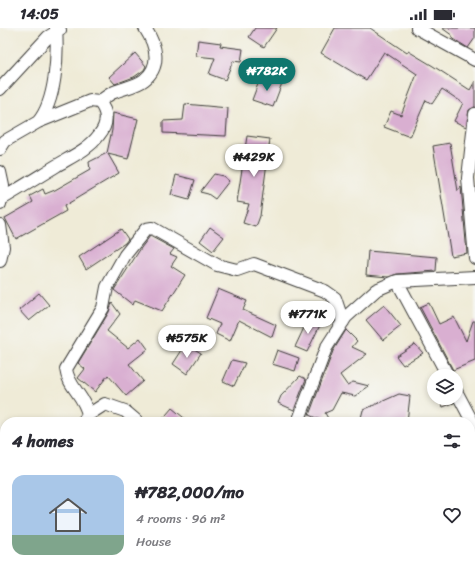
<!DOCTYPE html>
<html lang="en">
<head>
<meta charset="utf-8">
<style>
	:root { --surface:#fff; --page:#f2f2f3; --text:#2b2b33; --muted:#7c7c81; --accent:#0f766e }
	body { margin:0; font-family:Sriracha,sans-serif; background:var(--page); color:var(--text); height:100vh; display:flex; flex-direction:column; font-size:15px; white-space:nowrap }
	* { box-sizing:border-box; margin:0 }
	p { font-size:13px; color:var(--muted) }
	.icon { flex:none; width:22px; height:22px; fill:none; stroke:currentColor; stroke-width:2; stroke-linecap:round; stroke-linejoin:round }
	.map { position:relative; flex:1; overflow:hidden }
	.details { position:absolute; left:0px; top:389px; width:475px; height:156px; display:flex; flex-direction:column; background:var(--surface); border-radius:16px 16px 0 0; box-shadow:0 2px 6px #0003 }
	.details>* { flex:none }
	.fabs { position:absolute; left:427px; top:341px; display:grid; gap:8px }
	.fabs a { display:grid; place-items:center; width:36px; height:36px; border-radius:50%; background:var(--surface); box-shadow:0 2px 6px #0003; font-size:20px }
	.price { position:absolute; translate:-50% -34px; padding:0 9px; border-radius:14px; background:#fff; color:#222; font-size:13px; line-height:26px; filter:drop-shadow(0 1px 2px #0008) }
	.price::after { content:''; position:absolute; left:50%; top:24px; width:12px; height:9px; margin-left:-6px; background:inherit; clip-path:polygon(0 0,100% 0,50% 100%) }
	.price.active { background:var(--accent); color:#fff }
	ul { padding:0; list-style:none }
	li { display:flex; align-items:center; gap:12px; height:100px; padding:0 12px }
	li span { display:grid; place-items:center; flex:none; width:112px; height:80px; border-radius:12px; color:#555 }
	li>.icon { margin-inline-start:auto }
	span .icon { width:48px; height:48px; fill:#fffc; stroke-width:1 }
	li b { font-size:17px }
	h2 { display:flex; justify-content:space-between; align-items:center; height:48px; padding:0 12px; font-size:17px }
	.status { display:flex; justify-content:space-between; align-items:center; height:28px; padding:0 20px; background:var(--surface); direction:ltr }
	.status svg { height:11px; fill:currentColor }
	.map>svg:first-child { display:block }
	.building { fill:#d9afd1 }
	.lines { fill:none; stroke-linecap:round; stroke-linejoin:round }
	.street-casing { stroke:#3c3b38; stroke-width:14 }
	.street { stroke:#fff; stroke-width:12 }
</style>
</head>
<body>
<div class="status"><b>14:05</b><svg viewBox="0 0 49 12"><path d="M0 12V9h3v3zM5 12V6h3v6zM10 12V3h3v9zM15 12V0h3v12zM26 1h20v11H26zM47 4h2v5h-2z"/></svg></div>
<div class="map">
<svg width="475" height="545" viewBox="0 0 475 545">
	<rect width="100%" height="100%" fill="#f6f6f2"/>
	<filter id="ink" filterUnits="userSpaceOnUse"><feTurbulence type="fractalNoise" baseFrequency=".025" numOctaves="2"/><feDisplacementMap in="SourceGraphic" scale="8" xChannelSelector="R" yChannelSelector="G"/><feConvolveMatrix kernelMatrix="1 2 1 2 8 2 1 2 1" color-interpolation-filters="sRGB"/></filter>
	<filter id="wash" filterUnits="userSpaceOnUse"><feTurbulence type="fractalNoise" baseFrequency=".012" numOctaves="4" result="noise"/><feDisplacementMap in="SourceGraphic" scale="16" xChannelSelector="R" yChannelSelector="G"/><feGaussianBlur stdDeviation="0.9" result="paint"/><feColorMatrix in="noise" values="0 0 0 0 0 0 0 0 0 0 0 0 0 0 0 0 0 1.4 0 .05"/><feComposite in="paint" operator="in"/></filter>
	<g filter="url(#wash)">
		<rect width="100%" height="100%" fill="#efebd7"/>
		<g id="blocks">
			<path class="building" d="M255 0H277L264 19 249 9Z
				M335 0H370L407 25 408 23 433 38 470 62 475 53V79L469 82 466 99 454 93 463 75 442 61 432 76 426 72 410 109 384 99 391 83 401 87 417 46 384 24 366 52 321 25Z
				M442 0H475V10L468 20 452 10 453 8Z
				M198 12 221 15 220 18 243 21 241 34 233 33 225 52 209 46 215 30 196 28Z
				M135 25 146 38 144 42 134 49 115 56 109 49Z
				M261 48 282 55 273 79 252 72Z
				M185 76 228 80 226 108 163 105V93L183 92Z
				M113 85 138 91 128 131 108 126 119 145 64 178 66 183 16 211 5 190 33 174 30 168 43 161 45 166 55 162 90 142 89 134 107 125 112 102Z
				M247 108 270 111 260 188 256 199 243 195 249 176 237 174Z
				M450 115 458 163 461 159 467 225 451 228 433 118Z
				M214 146 223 148 229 153 215 171 208 166 200 164Z
				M176 147 195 152 189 172 171 167Z
				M210 199 224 209 213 223 200 213Z
				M121 201 128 211 125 215 86 241 79 229Z
				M150 208 174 221 170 226 177 229 171 238 185 247 162 283 135 272 133 277 114 262 141 220Z
				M368 223 437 229 436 243 397 246 388 249 366 247Z
				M218 261 247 273 243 282 276 297 272 309 239 292 230 313 216 306 220 296 206 290Z
				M39 265 49 277 29 293 19 282Z
				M112 275 120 286 107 303 128 320 140 310 148 321 129 336 143 353 126 368 108 347 95 364 78 350 85 341 78 335 109 284Z
				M429 275 439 296 454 289 466 313 473 293H475V333L453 342 420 279Z
				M384 277 401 298 383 312 366 292Z
				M309 289 321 295 307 324 295 319Z
				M346 302 357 313 352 319 367 326 340 347 347 357 353 354 369 358 355 368 341 365 332 382 325 385 330 394H325L309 387 333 323Z
				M186 316 201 325 187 346 173 336Z
				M415 316 423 325 403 337 396 328Z
				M277 322 299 330 295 343 272 336Z
				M232 332 245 335 234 358 223 353Z
				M300 348 306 351 294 382 278 375 281 368Z
				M399 366 410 368 407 394H360L363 382Z
				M439 370H451L454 375 443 379Z
				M172 380 189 394H160Z"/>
		</g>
	</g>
	<g filter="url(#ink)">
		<use href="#blocks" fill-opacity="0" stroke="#3c3b38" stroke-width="1"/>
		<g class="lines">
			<defs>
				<path id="street" d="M417 0 475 32
					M0 61 48 9 60 2
					M99 74C103 71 108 67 112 65 122 60 135 59 144 52 162 38 156 17 145 0
					M475 86 468 150 475 230
					M38 94C56 73 58 28 56 0
					M0 121 5 113 38 94 90 73 99 74C108 84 108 96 99 107 89 121 71 129 56 138 38 149 19 161 0 172
					M0 144 3 158 0 176
					M0 197 3 219 0 233
					M397 253 448 348
					M456 363 475 399
					M88 387C85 368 68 359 66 341L103 280 107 259 125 227 146 201 152 200 217 237 237 242 254 236 325 263 335 270 343 294
					M84 393 88 387 105 376 125 383 138 394
					M298 394 326 320 346 289 376 262 397 253 475 249
					M470 421 475 422
					M0 452 5 449
					M470 502 475 503
					M167 540 181 545
					M240 545 242 540"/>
			</defs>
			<use href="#street" class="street-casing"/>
			<use href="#street" class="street"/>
		</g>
	</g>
</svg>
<div class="fabs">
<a><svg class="icon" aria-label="layers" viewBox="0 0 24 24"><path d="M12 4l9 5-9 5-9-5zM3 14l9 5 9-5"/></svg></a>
</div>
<b class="price active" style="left:267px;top:64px">₦782K</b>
<b class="price" style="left:254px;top:150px">₦429K</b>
<b class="price" style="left:308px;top:307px">₦771K</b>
<b class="price" style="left:187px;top:331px">₦575K</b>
<section class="details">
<h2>4 homes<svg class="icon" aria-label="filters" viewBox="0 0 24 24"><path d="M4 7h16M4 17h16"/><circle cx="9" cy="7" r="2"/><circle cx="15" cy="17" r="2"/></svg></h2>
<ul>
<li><span style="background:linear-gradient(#a9c7e8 75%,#7fa58c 0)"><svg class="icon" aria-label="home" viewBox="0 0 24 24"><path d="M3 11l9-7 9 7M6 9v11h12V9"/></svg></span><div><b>₦782,000/mo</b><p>4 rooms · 96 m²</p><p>House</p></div><svg class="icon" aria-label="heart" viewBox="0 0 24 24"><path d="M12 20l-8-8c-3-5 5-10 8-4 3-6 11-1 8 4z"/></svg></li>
</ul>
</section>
</div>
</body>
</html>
